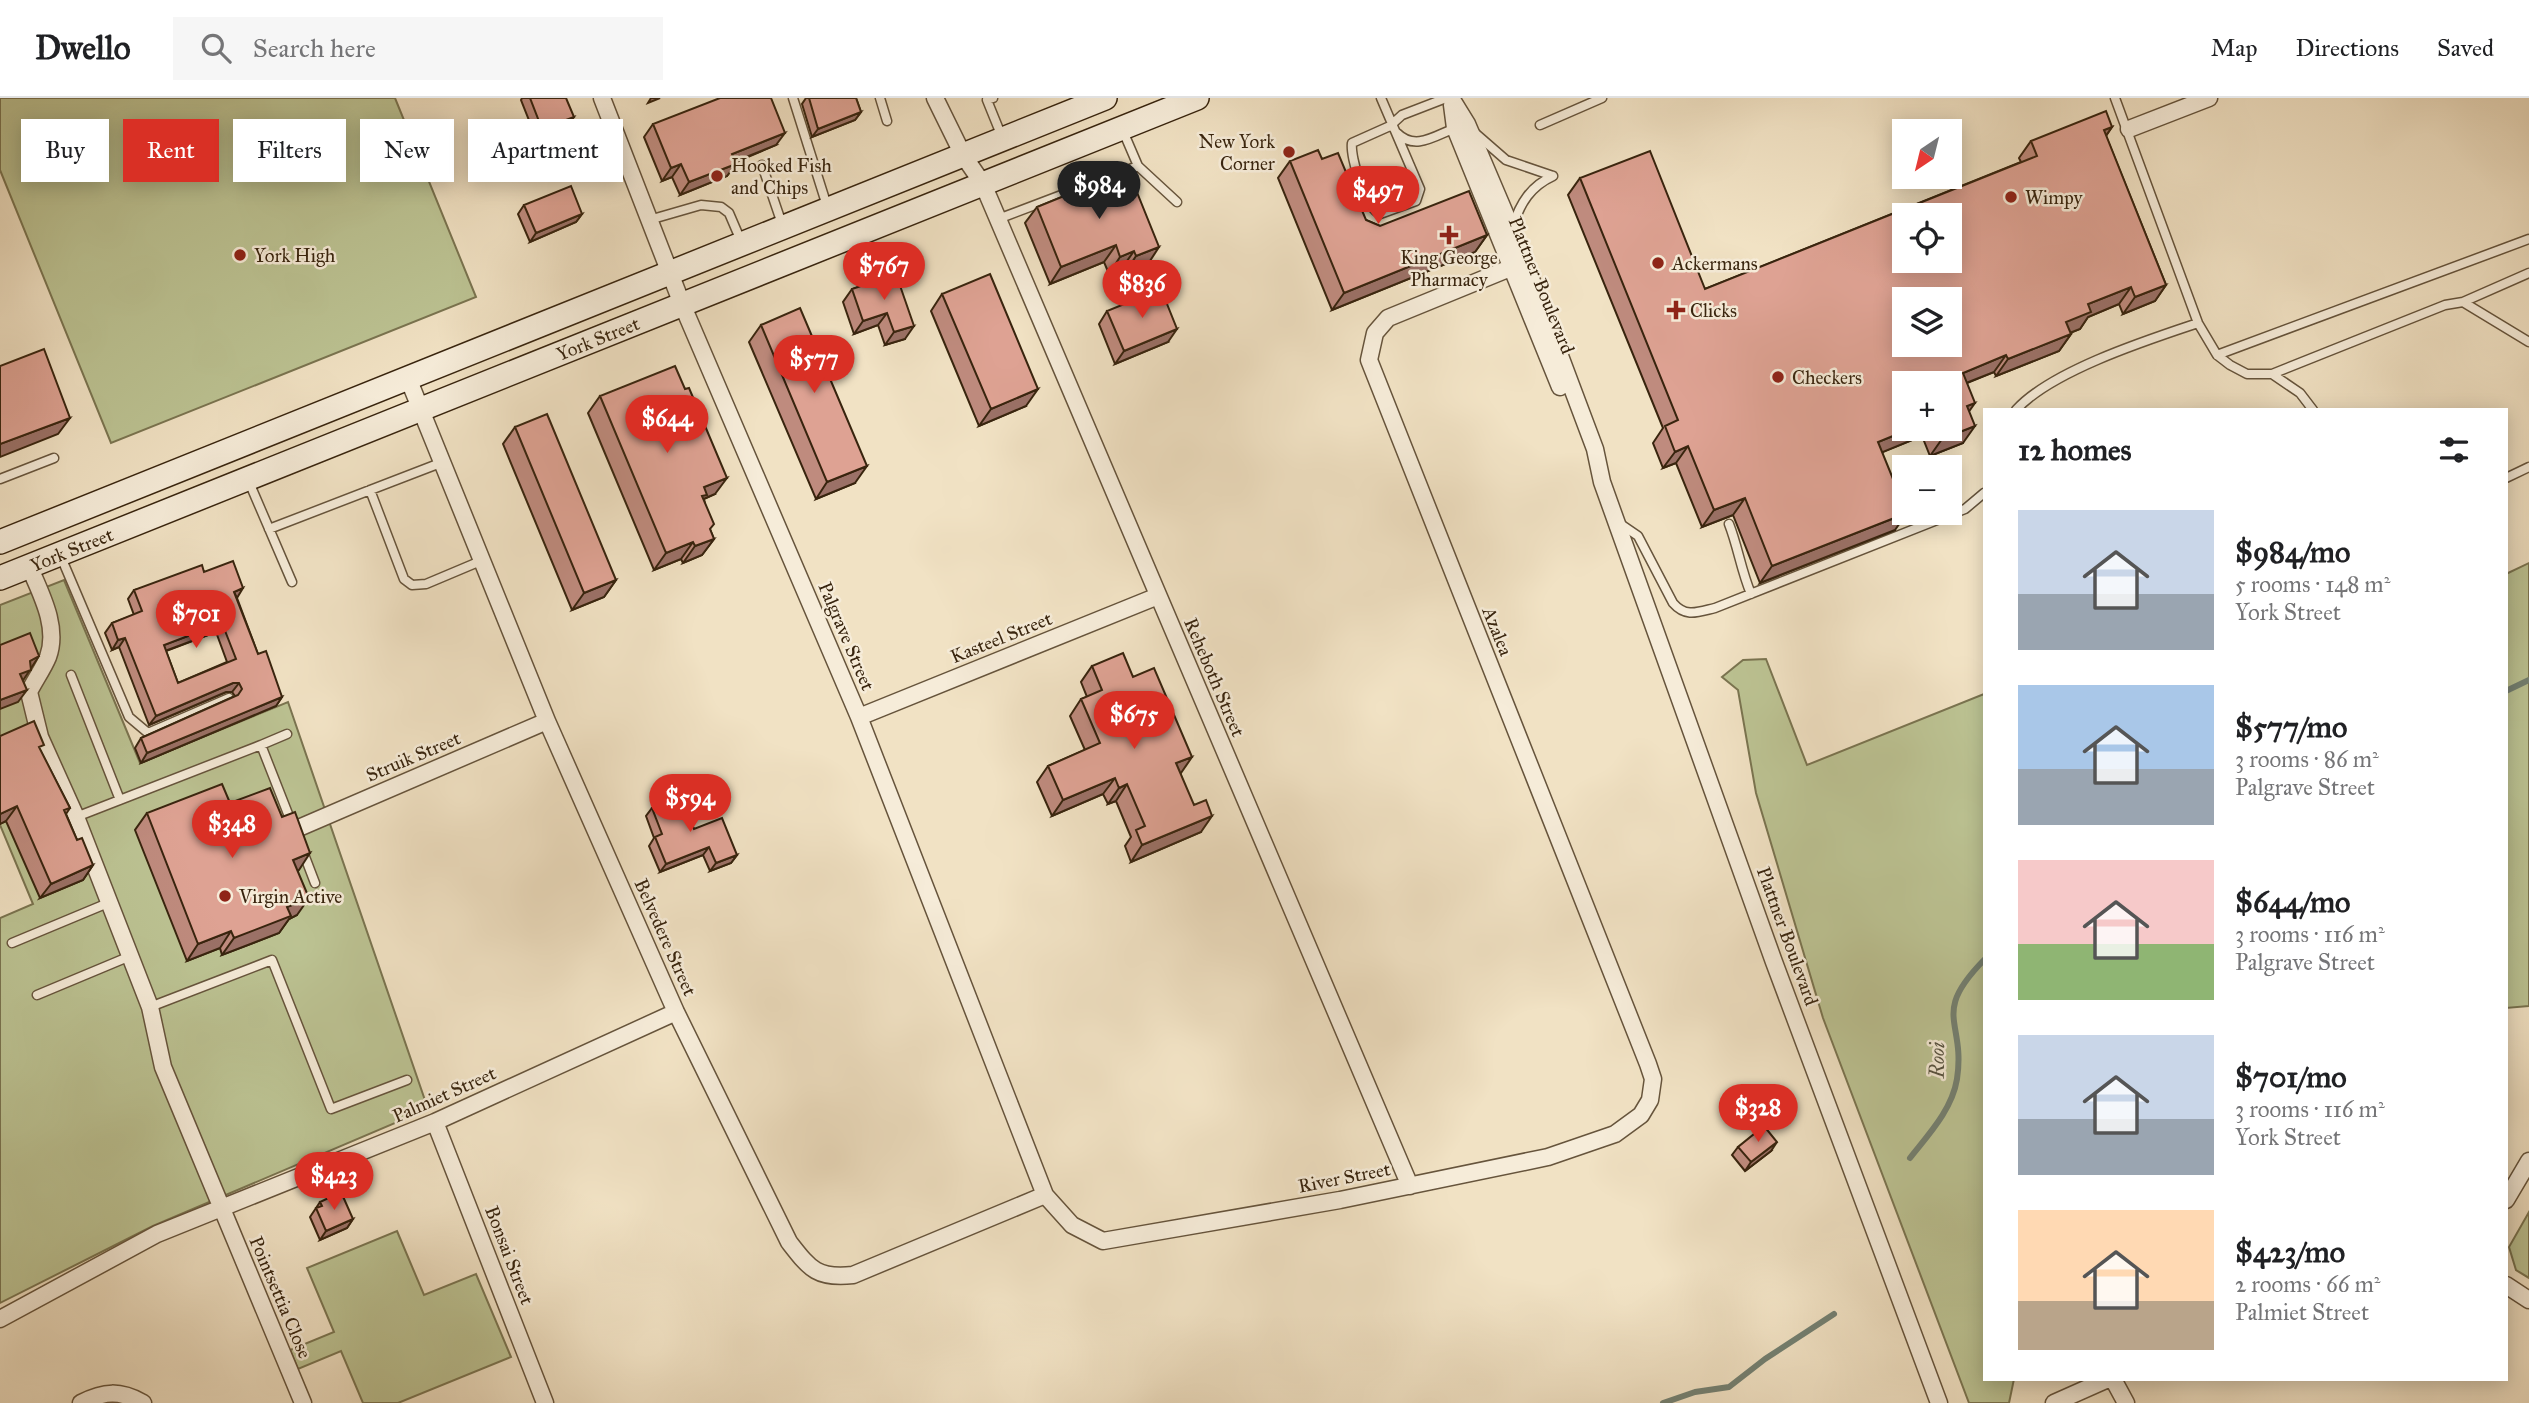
<!DOCTYPE html>
<html lang="en">
<head>
<meta charset="utf-8">
<style>
	:root { --surface:#fff; --page:#f6f6f6; --text:#202124; --muted:#757577; --line:#e0e0e0; --accent:#d93025 }
	body { margin:0; font-family:"IM FELL Great Primer",serif; background:var(--page); color:var(--text); height:100vh; display:flex; flex-direction:column; font-size:26px; white-space:nowrap }
	* { box-sizing:border-box; margin:0 }
	p { font-size:23px; color:var(--muted) }
	.icon { flex:none; width:38px; height:38px; fill:none; stroke:currentColor; stroke-width:2; stroke-linecap:round; stroke-linejoin:round }
	.map { position:relative; flex:1; overflow:hidden }
	.panel { position:absolute; left:1983px; top:310px; width:525px; height:973px; display:flex; flex-direction:column; background:var(--surface); border-radius:0px; box-shadow:0 4px 18px #0003 }
	.panel>* { flex:none }
	.guide { position:absolute; left:21px; top:21px; width:665px; height:63px; display:flex; gap:14px }
	.needle { width:46px; rotate:215deg }
	.controls { position:absolute; left:1892px; top:21px; display:grid; gap:14px }
	.controls a { display:grid; place-items:center; width:70px; height:70px; border-radius:0px; background:var(--surface); box-shadow:0 4px 18px #0003; font-size:35px }
	.price { position:absolute; translate:-50% -60px; padding:0 16px; border-radius:24px; background:var(--accent); color:#fff; font-size:23px; line-height:46px; filter:drop-shadow(0 2px 4px #0008) }
	.price::after { content:''; position:absolute; left:50%; top:42px; width:21px; height:16px; margin-left:-10px; background:inherit; clip-path:polygon(0 0,100% 0,50% 100%) }
	.price.active { background:#222; color:#fff }
	ul { padding:0; list-style:none }
	li { display:flex; align-items:center; gap:21px; height:175px; padding:0 35px }
	li span { display:grid; place-items:center; flex:none; width:196px; height:140px; border-radius:0px; color:#555 }
	li>.icon { margin-inline-start:auto }
	span .icon { width:84px; height:84px; fill:#fffc; stroke-width:1 }
	li b { font-size:30px }
	h2 { display:flex; justify-content:space-between; align-items:center; height:84px; padding:0 35px; font-size:30px }
	.chip { padding:0 24px; border-radius:0px; background:var(--surface); box-shadow:0 4px 18px #0003; font-size:24px; line-height:63px }
	.chip.active { background:var(--accent); color:#fff }
	header { display:flex; align-items:center; gap:42px; box-sizing:border-box; height:98px; padding:0 35px; background:var(--surface); border-bottom:2px solid var(--line) }
	header strong { font-size:33px }
	nav { display:flex; gap:38px; margin-inline-start:auto; font-size:24px }
	.search { width:490px; height:63px; background:var(--page); display:flex; align-items:center; gap:18px; box-sizing:border-box; padding:0 24px; border-radius:0px; color:var(--muted); font-size:26px }
	.map>svg:first-child { display:block }
	.green { fill:#bcc393; stroke:#7a7450; stroke-width:2 }
	.lines { fill:none; stroke-linecap:round; stroke-linejoin:round }
	.stream { stroke:#738072; stroke-width:6 }
	.service-casing { stroke:#66543c; stroke-width:11 }
	.minor-casing { stroke:#66543c; stroke-width:19 }
	.secondary-casing { stroke:#38240e; stroke-width:26 }
	.service { stroke:#f6ecd9; stroke-width:8 }
	.minor { stroke:#f6ecd9; stroke-width:16 }
	.secondary { stroke:#f6ecd9; stroke-width:23 }
	.wall { fill:#bf8b7e; stroke:#38240e; stroke-width:2; fill-rule:evenodd }
	.shaded-wall { fill:#9b7167; stroke:#38240e; stroke-width:2 }
	.building { fill:#dea293; stroke:#38240e; stroke-width:2; fill-rule:evenodd }
	.poi-dot { fill:#8f2418; stroke:#f6ecd9; stroke-width:2.5 }
	.labels { text-anchor:middle; stroke-width:5; stroke-linejoin:round; paint-order:stroke }
	.poi-label { font-size:19px; fill:#38240e; stroke:#f6ecd9; text-anchor:start }
	.street-label { font-size:19px; fill:#38240e; stroke:#f6ecd9 }
	.water-label { font-size:21px; font-style:italic; fill:#565240; stroke:#f6ecd9 }
</style>
</head>
<body>
<header>
<strong>Dwello</strong>
<div class="search"><svg class="icon" aria-label="search" viewBox="0 0 24 24"><circle cx="10" cy="10" r="6"/><path d="M15 15l6 6"/></svg>Search here</div>
<nav><a>Map</a><a>Directions</a><a>Saved</a></nav>
</header>
<div class="map">
<svg width="2529" height="1305" viewBox="0 0 2529 1305">
	<rect width="100%" height="100%" fill="#f1e2c4"/>
	<filter id="stains"><feTurbulence type="fractalNoise" baseFrequency=".00286" numOctaves="4"/><feColorMatrix values="0 0 0 0 .2 0 0 0 0 .09 0 0 0 0 .02 0 0 0 .5 -.17"/></filter>
	<radialGradient id="worn" r=".72"><stop offset=".6" stop-color="#630" stop-opacity="0"/><stop offset="1" stop-color="#630" stop-opacity=".3"/></radialGradient>
	<path class="green" d="M0 0H395L476 199 111 345 0 72Z
		M2529 465V908L2506 910V476Z
		M64 482 140 665 288 604 428 1011 153 1128 0 1205V820L33 806 0 727V507Z
		M1766 561 1807 667 1984 596V1281H2014L2009 1305H1969L1823 920 1756 695 1738 592 1722 579 1743 562Z
		M2529 1114V1180L2516 1172 2509 1149Z
		M397 1133 424 1197 476 1176 511 1259 398 1305H363L341 1253 298 1271 290 1252 334 1234 307 1170Z"/>
	<g class="lines">
		<path class="stream" d="M2506 593 2529 582
			M1910 1060C1928 1037 1952 1012 1957 981 1966 922 1930 917 1984 862
			M1663 1305 1695 1294 1729 1289 1765 1261 1834 1216"/>
		<defs>
			<path id="service" d="M793 0 827 108
				M880 0 887 23
				M993 0 987 2 1002 39
				M1381 0 1420 91 1416 103 1380 116C1365 110 1350 59 1352 45L1390 28 1402 17 1446 0
				M2115 0 2198 225 2217 257 2230 267 2247 276H2272L2300 295 2313 312
				M1540 27 1602 0
				M1123 33 1138 68 1177 104
				M1397 35C1416 54 1437 36 1458 29
				M1475 35 1506 62 1553 78
				M762 67 782 126
				M998 121 1138 68
				M649 122 701 107 721 109 729 115 741 143
				M1513 128C1520 105 1531 88 1553 78
				M2463 204 2529 175
				M2217 257 2529 141
				M2272 276 2445 207 2463 204 2529 244
				M2016 312C2051 273 2147 242 2198 225
				M2506 380 2529 369
				M0 381 54 360
				M249 384 292 484
				M370 392 404 481 412 487 426 486 483 462
				M1619 425 1638 438 1673 505C1686 520 1698 514 1715 510L1965 411 1984 395
				M1729 426C1738 449 1741 472 1751 496
				M269 431 443 364
				M61 459 129 619 148 635 229 600
				M71 577 120 702
				M261 647 287 636
				M76 719 261 647 292 726
				M302 751 315 785
				M12 845 108 805
				M37 897 128 859
				M150 909 272 862 331 1011 407 982"/>
			<path id="minor" d="M602 0 682 206 859 619 1045 1097 1072 1127 1103 1143 1340 1102 1548 1059 1615 1036 1641 1017 1650 1002 1653 981 1648 966 1369 262 1375 235 1388 220 1525 164
				M935 0 963 57 983 86 1410 1088
				M1451 0 1467 26 1518 146 1595 351 1602 384 1774 864 1939 1305
				M1452 7 1455 30 1560 289
				M2129 31 2209 0
				M408 280 547 623 676 914 789 1144C810 1171 817 1181 853 1177L1045 1097
				M29 468C41 496 59 529 48 559 43 571 35 582 29 594L40 639 76 719 150 909 163 969 303 1305
				M859 619 1158 498
				M294 732 547 623
				M435 1024 545 1305
				M2506 1102 2529 1063
				M2506 1187 2529 1202
				M0 1221 157 1136 435 1024 676 914
				M2113 1281 2126 1305
				M81 1305C104 1293 120 1292 143 1305
				M2054 1305 2108 1281"/>
			<g id="secondary">
				<path d="M0 444 1105 0"/>
				<path id="s1" d="M0 480 1197 0"/>
			</g>
		</defs>
		<use href="#service" class="service-casing"/>
		<use href="#minor" class="minor-casing"/>
		<use href="#secondary" class="secondary-casing"/>
		<use href="#service" class="service"/>
		<use href="#minor" class="minor"/>
		<use href="#secondary" class="secondary"/>
	</g>
	<path class="wall" d="M522 0H566L568 28 536 40 521 2Z
		M806 0H856L861 14 855 22 812 39 802 6Z
		M653 26 776 47 736 64V66L727 78 680 97 672 79 662 83 644 39Z
		M2112 29 2106 38 2166 187 2155 203 2123 216 2119 206 2088 219 2080 231 2070 235 2071 236 2059 253 1996 278 1994 274 1967 285 1969 314 1963 345 1930 358 1922 338 1882 354 1895 432 1760 485 1733 417 1702 429 1676 365 1663 370 1653 345 1663 330 1568 97 1580 80 1705 191 2021 64 2019 60 2031 43ZM1950 285V331H1904Z
		M1322 61 1366 122 1380 128 1487 137 1475 154 1332 212 1278 80 1290 63Z
		M1128 72 1148 166 1125 175 1122 170 1109 176 1104 164 1050 186 1025 125 1037 109Z
		M524 107 582 116 576 124 530 144 518 116Z
		M896 176 905 241 885 247 878 227 854 236 843 204 852 191Z
		M942 196 1026 308 979 328 931 213Z
		M1107 213 1168 244 1115 266 1099 226Z
		M761 227 855 385 816 401 749 244Z
		M600 298 715 396 704 401 710 431 714 441 702 457 683 465 681 461 654 472 588 315Z
		M515 329 616 482 604 499 572 512 503 346Z
		M204 474 237 500 258 556 282 599 276 608 141 665 135 650 141 640 235 598 232 594H226L149 627 119 549 112 552 105 535 112 525 134 517 128 501 134 492ZM216 534 227 564 178 585 166 553Z
		M1092 568 1133 579 1180 675 1201 734 1131 764 1125 748 1131 739 1116 703 1108 706 1103 696 1052 718 1037 684 1048 668 1085 652 1070 618 1081 601 1087 599 1081 584Z
		M0 638 40 652 70 710 66 716 77 742 93 767 83 782 40 800 6 723 0 726Z
		M652 710 694 731 737 757 731 765 710 773 703 757 660 774 649 748 654 740 646 718Z
		M147 715 299 772H298L297 817 289 821 279 835 222 857 220 850 187 863 135 732Z
		M1738 1049 1771 1053 1745 1073 1732 1057Z
		M320 1104 353 1121 347 1130 320 1142 310 1119Z"/>
	<path class="shaded-wall" d="M651 0H660L648 5Z
		M861 14 855 22 812 39 818 31Z
		M574 19 568 28 536 40 542 31Z
		M2112 29 2100 46 2104 32Z
		M785 35 776 47 724 68 732 56Z
		M681 66 672 79 662 83 671 70Z
		M736 66 727 78 680 97 689 84Z
		M582 116 576 124 530 144 536 135Z
		M1487 137 1475 154 1332 212 1344 195Z
		M1116 147 1104 164 1050 186 1061 169Z
		M1159 149 1148 166 1125 175 1136 158Z
		M1134 153 1122 170 1109 176 1120 159Z
		M2166 187 2155 203 2123 216 2135 199Z
		M2131 189 2119 206 2088 219 2080 231 2054 241 2066 224 2088 206Z
		M887 215 878 227 854 236 863 223Z
		M914 228 905 241 885 247 894 234Z
		M1177 231 1168 244 1115 266 1124 253Z
		M2071 236 2059 253 1996 278 2008 261Z
		M2006 257 1994 274 1951 291 1963 275Z
		M1038 291 1026 308 979 328 991 311Z
		M1975 305 1963 322 1967 308Z
		M70 320 58 336 0 359V346Z
		M1975 328 1963 345 1930 358 1942 341Z
		M1910 331H1927L1922 338 1866 361 1878 344Z
		M1688 348 1676 365 1663 370 1675 354Z
		M867 368 855 385 816 401 827 384Z
		M727 380 715 396 699 403 704 389Z
		M1745 400 1733 417 1702 429 1714 412Z
		M1907 415 1895 432 1760 485 1772 468Z
		M714 441 702 457 683 465 695 448Z
		M693 444 681 461 654 472 666 455Z
		M616 482 604 499 572 512 584 495Z
		M243 490 237 500 234 494Z
		M222 525 216 534 157 556 164 547Z
		M125 540 119 549 112 552 118 542Z
		M39 558 22 584 11 588 30 563Z
		M233 585H239L232 594H226L149 627 156 618Z
		M27 592 18 604 0 611V602Z
		M282 599 276 608 141 665 147 655Z
		M1192 659 1181 675 1165 682 1176 665Z
		M1115 680 1103 696 1052 718 1063 702Z
		M1127 686 1116 703 1108 706 1119 690Z
		M17 708 6 723 0 726V716Z
		M1212 718 1201 734 1131 764 1142 747Z
		M709 749 703 757 660 774 666 766Z
		M310 755 299 772 282 779 293 762Z
		M737 757 731 765 710 773 716 765Z
		M93 767 83 782 40 800 51 786Z
		M309 800 297 817 289 821 279 835 222 857 234 840 287 809Z
		M231 833 220 850 187 863 198 846Z
		M1777 1044 1771 1053 1745 1073 1751 1064Z
		M353 1121 347 1130 320 1142 326 1133Z"/>
	<path class="building" d="M530 0H566L574 19 542 31Z
		M720 0H771L785 35 732 56 736 66 689 84 681 66 671 70 653 26Z
		M809 0H856L861 14 818 31Z
		M2106 13 2112 29 2104 32 2166 187 2135 199 2131 189 2088 206 2091 214 2066 224 2071 236 2008 261 2006 257 1963 275 1975 305 1967 308 1975 328 1942 341 1938 331H1950V285H1904V331H1910L1878 344 1904 408V415H1907L1772 468 1745 400 1714 412 1688 348 1675 354 1665 328 1678 322 1580 80 1650 53 1705 191 2037 58 2031 43ZM1904 117H1950V163H1904ZM1904 201H1950V247H1904Z
		M1318 52 1322 61 1338 55 1366 122 1380 128 1469 93 1487 137 1344 195 1290 63Z
		M1128 72 1159 149 1136 158 1134 153 1120 159 1116 147 1061 169 1037 109Z
		M571 88 582 116 536 135 524 107Z
		M896 176 914 228 894 234 887 215 863 223 852 191Z
		M990 176 1038 291 991 311 942 196Z
		M1161 191 1177 231 1124 253 1107 213Z
		M800 210 867 368 827 384 761 227Z
		M44 251 70 320 0 346V268Z
		M675 268 685 291 689 290 727 380 704 389 707 397 702 398 714 426 710 431 714 441 695 448 693 444 666 455 600 298Z
		M547 316 616 482 584 495 515 329Z
		M233 463 243 490 234 494 258 556 266 553 282 599 147 655 141 640 238 597 242 591 239 585H233L156 618 125 540 118 542 112 525 142 513 134 492 202 467 204 474ZM222 525 236 561 178 585 164 547Z
		M30 535 39 558 30 563 31 572 20 576 27 592 0 602V547Z
		M1123 555 1133 579 1154 570 1192 659 1176 665 1194 707 1206 702 1212 718 1142 747 1136 732 1145 728 1127 686 1119 690 1115 680 1063 702 1048 668 1100 645 1081 601 1102 592 1092 568Z
		M34 623 44 647 39 649 70 710 64 712 77 742 82 740 93 767 51 786 17 708 0 716V638Z
		M222 686 230 705 270 690 282 719 295 714 310 755 293 762 309 800 287 809 291 818 234 840 231 833 198 846 147 715Z
		M681 698 694 731 722 720 737 757 716 765 709 749 666 766 655 739 662 736 652 710Z
		M1764 1028 1777 1044 1751 1064 1738 1049Z
		M341 1094 353 1121 326 1133 316 1110 322 1108 320 1104Z"/>
	<g class="poi-dot">
		<circle cx="1289" cy="54" r="7"/>
		<circle cx="717" cy="78" r="7"/>
		<circle cx="2011" cy="99" r="7"/>
		<path d="M1445.5 126.5h7v7h7v7h-7v7h-7v-7h-7v-7h7z"/>
		<circle cx="240" cy="157" r="7"/>
		<circle cx="1658" cy="165" r="7"/>
		<path d="M1672.5 201.5h7v7h7v7h-7v7h-7v-7h-7v-7h7z"/>
		<circle cx="1778" cy="279" r="7"/>
		<circle cx="225" cy="798" r="7"/>
	</g>
	<g class="labels">
		<g class="poi-label">
			<text x="1275" y="50" text-anchor="end">New York<tspan x="1275" dy="22">Corner</tspan></text>
			<text x="731" y="74">Hooked Fish<tspan x="731" dy="22">and Chips</tspan></text>
			<text x="2025" y="106">Wimpy</text>
			<text x="254" y="164">York High</text>
			<text x="1449" y="166" text-anchor="middle">King George<tspan x="1449" dy="22">Pharmacy</tspan></text>
			<text x="1672" y="172">Ackermans</text>
			<text x="1690" y="219">Clicks</text>
			<text x="1792" y="286">Checkers</text>
			<text x="239" y="805">Virgin Active</text>
		</g>
		<g class="street-label">
			<text transform="translate(1542 187) rotate(68)" y="7">Plattner Boulevard</text>
			<text dy="7" stroke="none"><textPath href="#s1" startOffset="644">York Street</textPath></text>
			<text dy="7" stroke="none"><textPath href="#s1" startOffset="77">York Street</textPath></text>
			<text transform="translate(1498 533) rotate(68)" y="7">Azalea</text>
			<text transform="translate(847 538) rotate(67)" y="7">Palgrave Street</text>
			<text transform="translate(1001 539) rotate(-22)" y="7">Kasteel Street</text>
			<text transform="translate(1215 579) rotate(67)" y="7">Reheboth Street</text>
			<text transform="translate(413 658) rotate(-23)" y="7">Struik Street</text>
			<text transform="translate(1788 838) rotate(70)" y="7">Plattner Boulevard</text>
			<text transform="translate(666 839) rotate(66)" y="7">Belvedere Street</text>
			<text transform="translate(444 996) rotate(-24)" y="7">Palmiet Street</text>
			<text transform="translate(1344 1079) rotate(-11)" y="7">River Street</text>
			<text transform="translate(510 1157) rotate(69)" y="7">Bonsai Street</text>
			<text transform="translate(281 1199) rotate(67)" y="7">Pointsettia Close</text>
		</g>
		<g class="water-label">
			<text transform="translate(1937 962) rotate(-89)" y="7">Rooi</text>
		</g>
	</g>
	<rect width="100%" height="100%" filter="url(#stains)"/>
	<rect width="100%" height="100%" fill="url(#worn)"/>
</svg>
<div class="controls">
<a><svg class="needle" viewBox="-14 -14 28 28"><path d="M0-13l5 13h-10z" fill="#e53935"/><path d="M0 13l5-13h-10z" fill="#757577"/></svg></a>
<a><svg class="icon" aria-label="locate" viewBox="0 0 24 24"><circle cx="12" cy="12" r="6"/><path d="M12 2v4M12 18v4M2 12h4M18 12h4"/></svg></a>
<a><svg class="icon" aria-label="layers" viewBox="0 0 24 24"><path d="M12 4l9 5-9 5-9-5zM3 14l9 5 9-5"/></svg></a>
<a>+</a>
<a>−</a>
</div>
<b class="price active" style="left:1099px;top:123px">$984</b>
<b class="price" style="left:1378px;top:128px">$497</b>
<b class="price" style="left:884px;top:204px">$767</b>
<b class="price" style="left:1142px;top:222px">$836</b>
<b class="price" style="left:814px;top:297px">$577</b>
<b class="price" style="left:667px;top:357px">$644</b>
<b class="price" style="left:196px;top:552px">$701</b>
<b class="price" style="left:1134px;top:653px">$675</b>
<b class="price" style="left:690px;top:736px">$594</b>
<b class="price" style="left:232px;top:762px">$348</b>
<b class="price" style="left:1758px;top:1046px">$328</b>
<b class="price" style="left:334px;top:1114px">$423</b>
<div class="guide">
<a class="chip">Buy</a>
<a class="chip active">Rent</a>
<a class="chip">Filters</a>
<a class="chip">New</a>
<a class="chip">Apartment</a>
</div>
<section class="panel">
<h2>12 homes<svg class="icon" aria-label="filters" viewBox="0 0 24 24"><path d="M4 7h16M4 17h16"/><circle cx="9" cy="7" r="2"/><circle cx="15" cy="17" r="2"/></svg></h2>
<ul>
<li><span style="background:linear-gradient(#c9d6e8 60%,#9aa5b1 0)"><svg class="icon" aria-label="home" viewBox="0 0 24 24"><path d="M3 11l9-7 9 7M6 9v11h12V9"/></svg></span><div><b>$984/mo</b><p>5 rooms · 148 m²</p><p>York Street</p></div></li>
<li><span style="background:linear-gradient(#a9c7e8 60%,#9aa5b1 0)"><svg class="icon" aria-label="home" viewBox="0 0 24 24"><path d="M3 11l9-7 9 7M6 9v11h12V9"/></svg></span><div><b>$577/mo</b><p>3 rooms · 86 m²</p><p>Palgrave Street</p></div></li>
<li><span style="background:linear-gradient(#f6c9c9 60%,#8fb573 0)"><svg class="icon" aria-label="home" viewBox="0 0 24 24"><path d="M3 11l9-7 9 7M6 9v11h12V9"/></svg></span><div><b>$644/mo</b><p>3 rooms · 116 m²</p><p>Palgrave Street</p></div></li>
<li><span style="background:linear-gradient(#c9d6e8 60%,#9aa5b1 0)"><svg class="icon" aria-label="home" viewBox="0 0 24 24"><path d="M3 11l9-7 9 7M6 9v11h12V9"/></svg></span><div><b>$701/mo</b><p>3 rooms · 116 m²</p><p>York Street</p></div></li>
<li><span style="background:linear-gradient(#ffd9b3 65%,#b9a48a 0)"><svg class="icon" aria-label="home" viewBox="0 0 24 24"><path d="M3 11l9-7 9 7M6 9v11h12V9"/></svg></span><div><b>$423/mo</b><p>2 rooms · 66 m²</p><p>Palmiet Street</p></div></li>
</ul>
</section>
</div>
</body>
</html>
